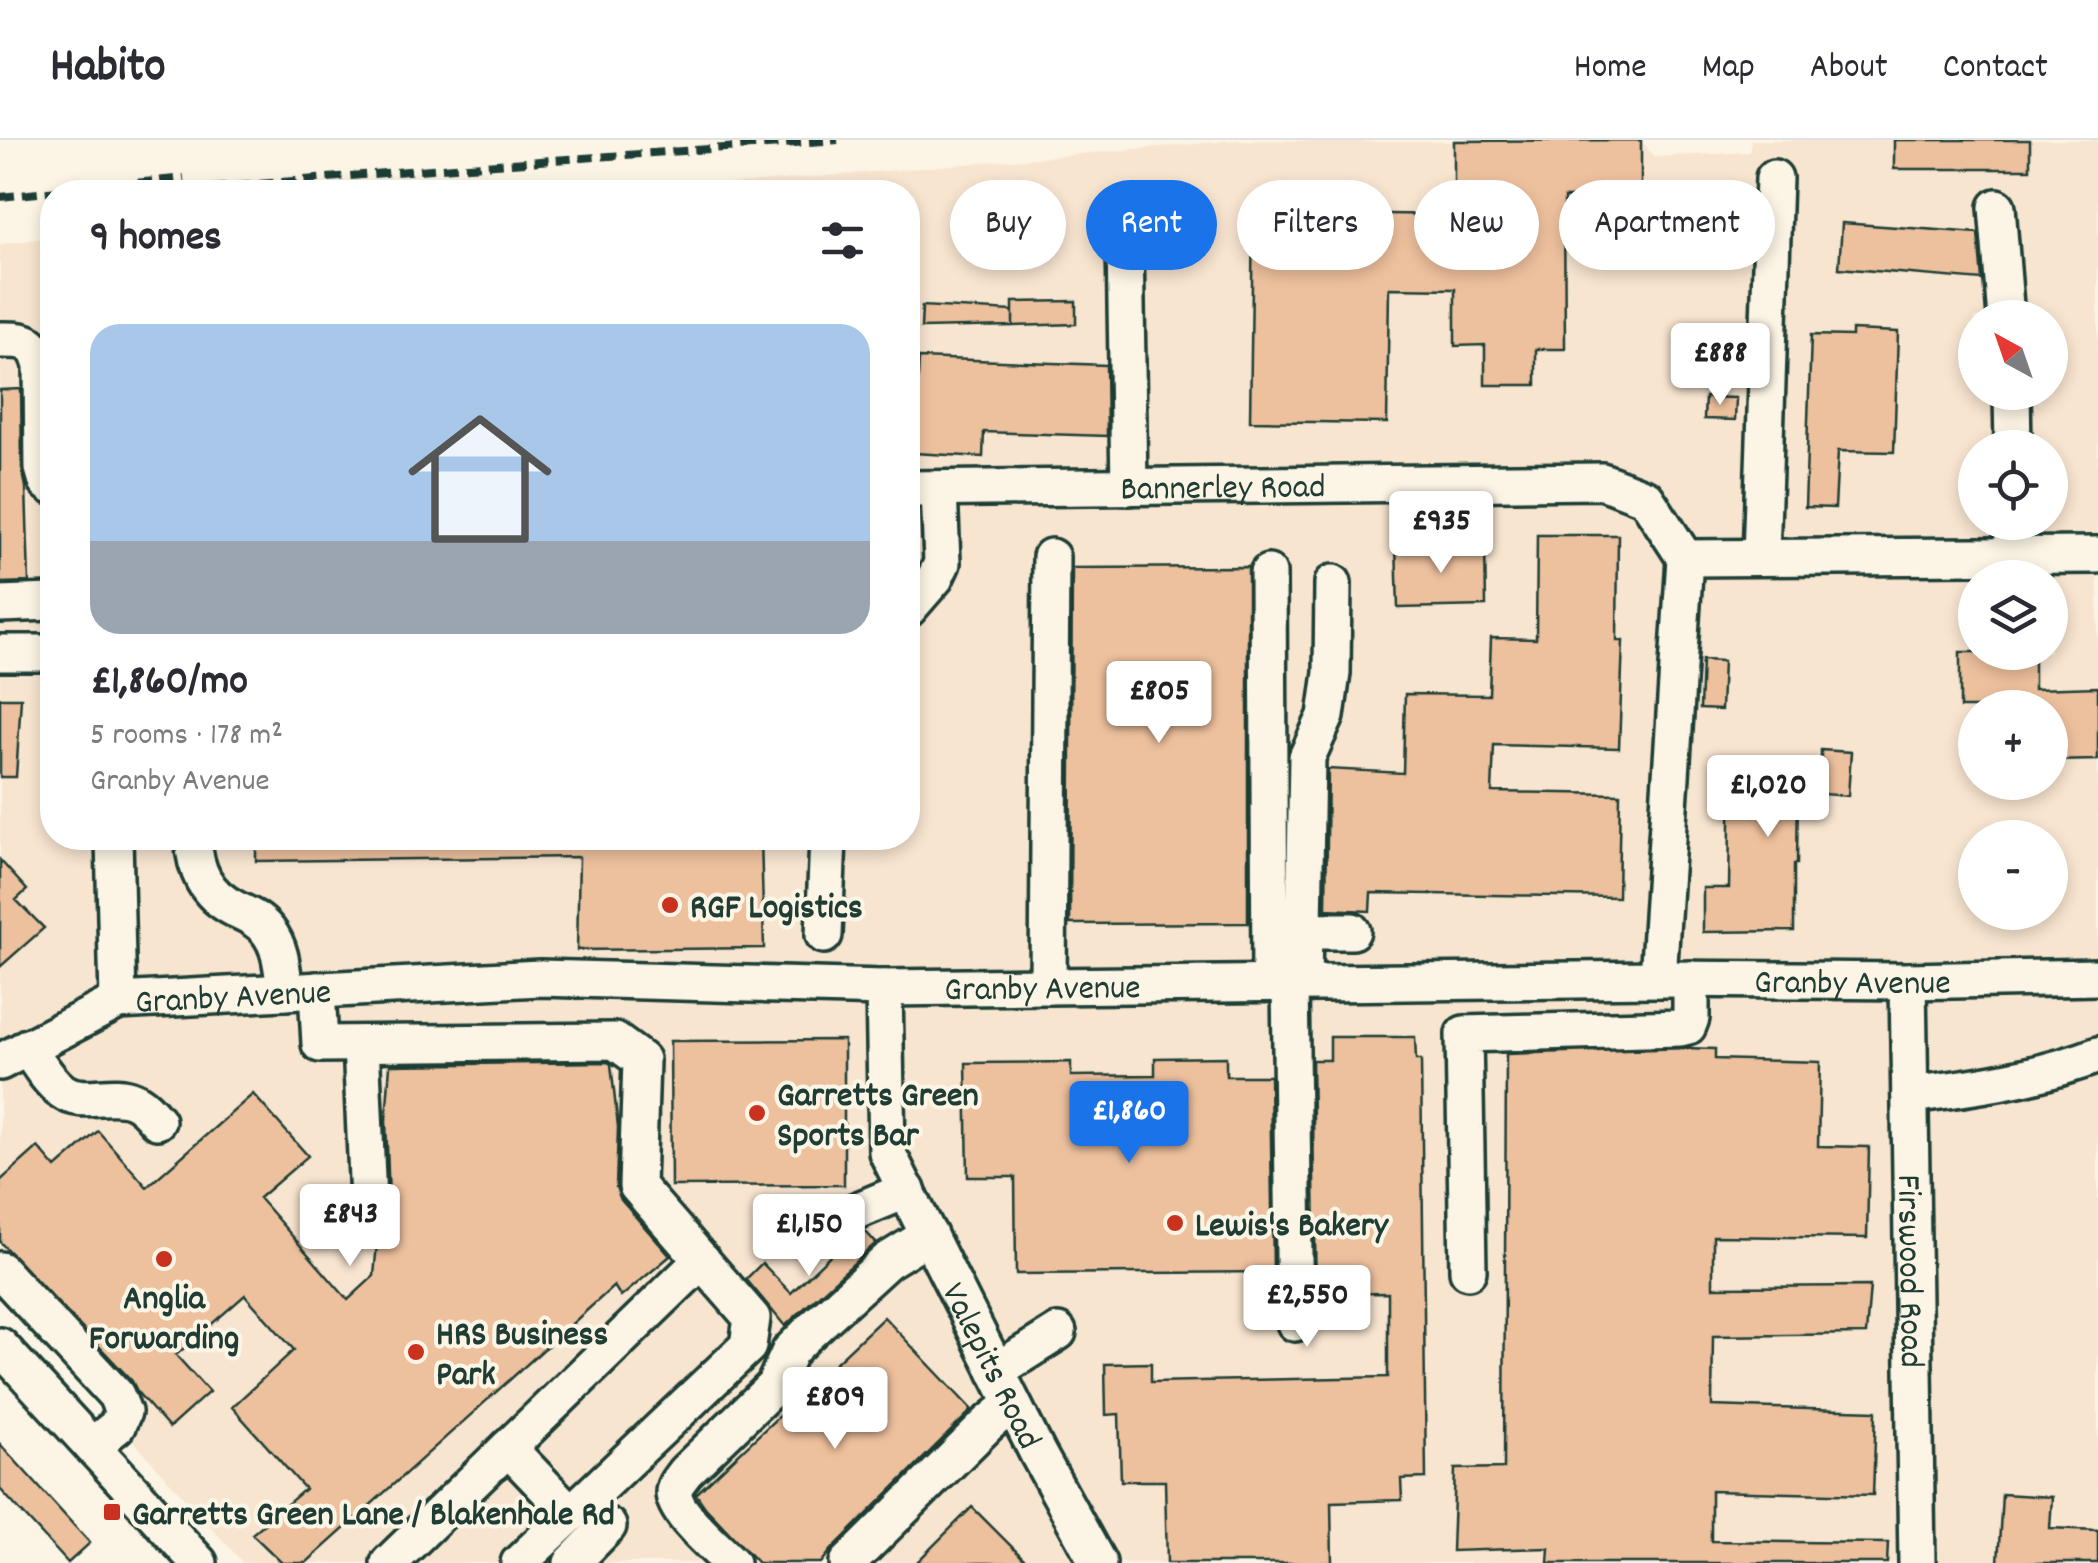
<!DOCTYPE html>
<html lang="en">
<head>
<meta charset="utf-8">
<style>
	:root { --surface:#fff; --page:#f7f7f7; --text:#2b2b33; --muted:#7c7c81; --line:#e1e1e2; --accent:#1a73e8 }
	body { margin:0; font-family:Dekko,sans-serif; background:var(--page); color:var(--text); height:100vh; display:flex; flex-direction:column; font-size:38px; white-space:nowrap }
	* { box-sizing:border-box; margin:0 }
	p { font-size:32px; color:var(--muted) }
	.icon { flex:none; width:55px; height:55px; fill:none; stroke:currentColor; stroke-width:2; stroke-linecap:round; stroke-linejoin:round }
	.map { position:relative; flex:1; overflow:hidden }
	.details { position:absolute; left:40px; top:40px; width:880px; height:670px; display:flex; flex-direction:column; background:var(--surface); border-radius:40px; box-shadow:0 5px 15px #0003 }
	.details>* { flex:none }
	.hud { position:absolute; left:950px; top:40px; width:950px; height:90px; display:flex; gap:20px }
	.needle { width:65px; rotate:320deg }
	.controls { position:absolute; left:1958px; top:160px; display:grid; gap:20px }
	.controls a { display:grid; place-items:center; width:110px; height:110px; border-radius:50%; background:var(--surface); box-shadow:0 5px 15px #0003; font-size:50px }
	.price { position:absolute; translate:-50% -85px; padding:0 22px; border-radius:10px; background:#fff; color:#222; font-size:32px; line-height:65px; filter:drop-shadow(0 2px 5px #0008) }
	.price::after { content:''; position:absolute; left:50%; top:60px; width:30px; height:22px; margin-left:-15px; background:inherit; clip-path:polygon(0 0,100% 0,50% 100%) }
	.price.current { background:var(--accent); color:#fff }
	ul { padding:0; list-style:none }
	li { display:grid; align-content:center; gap:20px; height:530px; padding:0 50px }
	li span { display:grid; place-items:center; height:310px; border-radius:30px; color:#555 }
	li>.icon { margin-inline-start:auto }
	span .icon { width:180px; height:180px; fill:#fffc; stroke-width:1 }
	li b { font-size:42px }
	h2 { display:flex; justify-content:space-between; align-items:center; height:120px; padding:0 50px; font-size:42px }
	.pill { padding:0 35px; border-radius:45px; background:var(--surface); box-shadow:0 5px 15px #0003; font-size:35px; line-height:90px }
	.pill.current { background:var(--accent); color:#fff }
	header { display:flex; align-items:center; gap:60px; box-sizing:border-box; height:140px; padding:0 50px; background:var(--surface); border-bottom:2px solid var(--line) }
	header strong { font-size:48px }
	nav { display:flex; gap:55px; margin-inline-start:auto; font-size:35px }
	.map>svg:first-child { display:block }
	.built { fill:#f8e5d0; fill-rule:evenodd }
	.building { fill:#eec19e; stroke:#1f3d34; stroke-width:2.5 }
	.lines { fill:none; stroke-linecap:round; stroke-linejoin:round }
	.minor-casing { stroke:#1f3d34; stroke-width:42 }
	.minor { stroke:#fcf5e5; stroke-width:35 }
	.rail { stroke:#1f3d34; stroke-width:8; stroke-dasharray:15 8; stroke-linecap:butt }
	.poi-dot { fill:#c8321e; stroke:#fcf5e5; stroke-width:4 }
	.labels { text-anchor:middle; stroke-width:8; stroke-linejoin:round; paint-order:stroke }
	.street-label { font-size:35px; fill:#1f3d34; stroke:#fcf5e5 }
	.poi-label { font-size:35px; font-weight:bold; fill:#1f3d34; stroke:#fcf5e5; text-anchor:start }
</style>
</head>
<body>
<header>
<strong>Habito</strong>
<nav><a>Home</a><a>Map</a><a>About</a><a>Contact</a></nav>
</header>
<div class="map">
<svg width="2098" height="1423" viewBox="0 0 2098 1423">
	<rect width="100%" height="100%" fill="#fcf5e5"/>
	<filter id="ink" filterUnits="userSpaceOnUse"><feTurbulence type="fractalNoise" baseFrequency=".01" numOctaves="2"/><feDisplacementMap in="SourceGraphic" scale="20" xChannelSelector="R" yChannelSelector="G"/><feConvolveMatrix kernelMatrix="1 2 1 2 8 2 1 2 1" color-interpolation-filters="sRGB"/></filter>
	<g filter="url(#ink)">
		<path class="built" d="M1238 0 1396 2 1641 0 1654 17 1749 12 1751 0H2098V1423H243L0 1153V104L52 97V698H908V52H644ZM1975 178H2050V252H1975ZM1975 308H2050V382H1975ZM1975 438H2050V512H1975ZM1975 568H2050V642H1975ZM1975 698H2050V772H1975Z"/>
		<path class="building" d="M1641 0V57L1564 58 1565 209H1536V245H1485V205L1455 206V149L1389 148 1387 283 1250 281 1253 72 1454 75V1Z
			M1894 0H2030V29H1894Z
			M1842 83 1978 93 1982 140 1839 128Z
			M1076 161V184L1013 186V172V186L921 188 922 166 1013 171V162Z
			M1703 189 1743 193 1741 213 1701 210Z
			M1852 190 1898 192 1894 312 1838 311 1835 368 1805 367 1811 195 1852 196Z
			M919 218 1106 225 1107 296 984 292 983 317 914 313Z
			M21 249 22 328 26 347 29 442 0 443V250Z
			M1705 257 1736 258 1735 280 1704 279Z
			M1537 395H1618L1617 501H1623L1619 608 1494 605 1492 652 1620 654 1618 757 1371 753 1370 771 1326 769 1328 629 1403 633 1405 554 1489 555 1491 498 1536 499Z
			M1485 404 1486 466 1398 468 1396 405Z
			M1248 427V783L1070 784 1072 428Z
			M1960 512H2034V549L2098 547V620L2050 621V568H1960Z
			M1702 520 1723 521 1721 570 1700 569Z
			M0 558H21L16 637H0Z
			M1821 610 1851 612 1848 656 1798 652 1797 724H1794V791L1703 792V748H1729L1731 620 1821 621Z
			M256 698H761L764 808 577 810 579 717 256 721Z
			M0 720 27 750 16 760 44 788 0 827Z
			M1330 897H1415L1416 920H1421L1426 1338 1401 1339 1402 1360 1331 1362 1332 1423H1167L1165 1341H1121L1119 1274 1106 1275 1105 1224 1151 1223V1242L1388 1237V1153L1316 1154 1312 920H1330Z
			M844 900V1045L671 1046 670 901Z
			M1686 908 1715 909V919L1820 922 1818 1006 1869 1007 1867 1098 1713 1096V1147L1870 1146 1866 1194 1713 1196 1712 1266 1876 1271 1873 1355 1711 1351V1401L1888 1403 1887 1423H1548L1549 1408 1452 1411 1455 1329 1504 1328 1506 914Z
			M1226 917V936H1270L1273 1132 1016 1134 1015 1037H968L966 923 1071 922V936L1155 935V918Z
			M608 922 611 924 618 987 616 1047 621 1060 670 1116 621 1157 614 1146 306 1423H282L252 1394 305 1349 232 1267 294 1210 245 1155 176 1215 209 1252 169 1288 138 1253 132 1241 0 1102V1041L38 1007 56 1028 98 991 147 1047 253 954 308 1016 259 1058 348 1160 374 1136 377 1103 387 1095 390 1084 386 980 390 925Z
			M865 1091 876 1103 785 1186 746 1139 762 1123 791 1153 853 1093Z
			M884 1177 972 1270 833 1408 821 1423H758L705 1367 696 1354Z
			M0 1304 90 1403 68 1423 0 1349Z
			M2002 1354 2052 1357 2050 1388 2098 1390V1423H1998Z
			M972 1367 1028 1423H916Z"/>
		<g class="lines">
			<defs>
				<g id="minor">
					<path d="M1997 67 2006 178"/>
					<path d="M1125 102 1129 347"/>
					<path d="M0 200C24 200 34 199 42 225L43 328 47 342 52 346"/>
					<path d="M2012 252 2013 308"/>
					<path id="s1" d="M908 349 1602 341 1646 358 1685 418 1658 839"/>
					<path d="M2013 382V416"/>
					<path d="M1761 417 1774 38"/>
					<path d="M1685 418 2098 415"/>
					<path d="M1268 433 1270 843"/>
					<path d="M0 464 52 462"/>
					<path d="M908 469 935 438 942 423 939 349"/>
					<path d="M0 513H52"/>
					<path d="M114 698 118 861"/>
					<path d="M193 698C195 730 205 754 235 769 248 775 259 780 268 791 282 809 282 831 285 852"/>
					<path d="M1304 791H1352"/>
					<path d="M824 795 828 698"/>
					<path id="s2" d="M1908 841 1917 1423"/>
					<path d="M1290 843 1295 1183"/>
					<path d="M1303 843 1307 617 1326 576 1332 533 1333 443"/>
					<path d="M1048 846 1051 417"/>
					<path id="s3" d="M884 848 887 1012 1038 1314 1098 1423"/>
					<path d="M317 850 320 904 615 901 641 920 637 1046 752 1178 748 1206 519 1423"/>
					<path d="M361 904 369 1084"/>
					<path d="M27 907C37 921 48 941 62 951 82 966 111 950 133 960 143 964 150 973 157 981"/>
					<path id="s4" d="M0 922 118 861 540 838 884 848 1658 839 1908 841 2098 837"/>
					<path d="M1910 955C1974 947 2038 938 2098 915"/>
					<path d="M854 1072 907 1050"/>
					<path d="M0 1130 116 1255 123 1272 117 1286 92 1306"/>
					<path d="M1468 1131 1464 894 1680 888 1688 886 1691 878V839"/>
					<path d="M0 1206 199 1423"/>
					<path d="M996 1231 1058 1192"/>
					<path d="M508 1308 571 1374"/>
					<path d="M389 1423 702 1120"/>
					<path d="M572 1423 608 1386"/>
					<path d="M731 1423C717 1408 674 1373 674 1353 674 1345 680 1339 685 1332L774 1246 790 1211 806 1195 887 1121 929 1095"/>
					<path d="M848 1423 988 1284 1012 1264"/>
				</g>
			</defs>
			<use href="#minor" class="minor-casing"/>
			<use href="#minor" class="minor"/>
			<path class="rail" d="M167 52 454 27 838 0
				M0 57 184 38"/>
		</g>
	</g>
	<g class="poi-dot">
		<circle cx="670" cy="765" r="10"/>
		<circle cx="757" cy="973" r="10"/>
		<circle cx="1175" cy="1083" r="10"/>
		<circle cx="164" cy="1119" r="10"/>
		<circle cx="416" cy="1212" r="10"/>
		<rect x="102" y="1362" width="20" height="20" rx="5"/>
	</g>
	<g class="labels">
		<g class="street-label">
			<text dy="12" stroke="none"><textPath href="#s1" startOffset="315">Bannerley Road</textPath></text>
			<text dy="12" stroke="none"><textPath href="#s4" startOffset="1868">Granby Avenue</textPath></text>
			<text dy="12" stroke="none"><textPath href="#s4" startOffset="1058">Granby Avenue</textPath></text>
			<text dy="12" stroke="none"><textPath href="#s4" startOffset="248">Granby Avenue</textPath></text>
			<text dy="12" stroke="none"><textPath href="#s2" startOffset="290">Firswood Road</textPath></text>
			<text dy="12" stroke="none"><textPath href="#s3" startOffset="402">Valepits Road</textPath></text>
		</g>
		<g class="poi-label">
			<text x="690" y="777">RGF Logistics</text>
			<text x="777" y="965">Garretts Green<tspan x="777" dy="40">Sports Bar</tspan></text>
			<text x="1195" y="1095">Lewis's Bakery</text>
			<text x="164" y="1168" text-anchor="middle">Anglia<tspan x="164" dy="40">Forwarding</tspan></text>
			<text x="436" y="1204">HRS Business<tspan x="436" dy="40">Park</tspan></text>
			<text x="132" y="1384">Garretts Green Lane / Blakenhale Rd</text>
		</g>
	</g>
</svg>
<div class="controls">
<a><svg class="needle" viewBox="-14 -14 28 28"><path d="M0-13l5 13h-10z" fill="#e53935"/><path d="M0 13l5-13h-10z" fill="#7c7c81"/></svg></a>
<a><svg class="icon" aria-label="locate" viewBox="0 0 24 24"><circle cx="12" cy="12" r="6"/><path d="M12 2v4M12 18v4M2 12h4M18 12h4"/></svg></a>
<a><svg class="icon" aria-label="layers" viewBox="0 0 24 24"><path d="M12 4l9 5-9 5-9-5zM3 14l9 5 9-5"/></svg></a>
<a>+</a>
<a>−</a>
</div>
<b class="price" style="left:1720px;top:268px">£888</b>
<b class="price" style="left:1441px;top:436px">£935</b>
<b class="price" style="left:1159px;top:606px">£805</b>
<b class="price" style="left:1768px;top:700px">£1,020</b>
<b class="price current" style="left:1129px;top:1026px">£1,860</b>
<b class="price" style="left:350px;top:1129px">£843</b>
<b class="price" style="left:809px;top:1139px">£1,150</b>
<b class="price" style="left:1307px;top:1210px">£2,550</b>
<b class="price" style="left:835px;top:1312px">£809</b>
<div class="hud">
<a class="pill">Buy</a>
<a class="pill current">Rent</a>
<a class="pill">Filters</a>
<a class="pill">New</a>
<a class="pill">Apartment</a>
</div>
<section class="details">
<h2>9 homes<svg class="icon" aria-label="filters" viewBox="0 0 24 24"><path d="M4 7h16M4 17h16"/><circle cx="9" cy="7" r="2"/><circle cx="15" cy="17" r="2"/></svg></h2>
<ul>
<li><span style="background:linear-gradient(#a9c7e8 70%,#9aa5b1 0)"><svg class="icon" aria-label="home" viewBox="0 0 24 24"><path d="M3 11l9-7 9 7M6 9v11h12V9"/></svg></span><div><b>£1,860/mo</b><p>5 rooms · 178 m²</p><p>Granby Avenue</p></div></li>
</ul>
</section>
</div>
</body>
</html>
